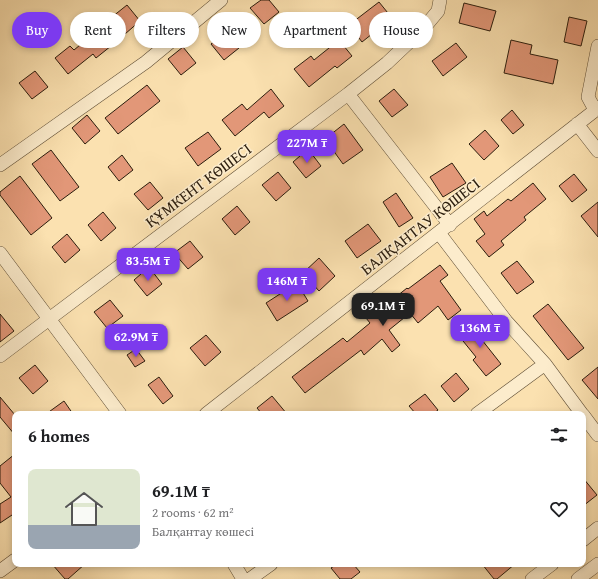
<!DOCTYPE html>
<html lang="en">
<head>
<meta charset="utf-8">
<style>
	:root { --surface:#fff; --page:#f6f6f6; --text:#202124; --muted:#757577; --line:#e0e0e0; --accent:#7c3aed }
	body { margin:0; font-family:"Gentium Book Plus",serif; background:var(--page); color:var(--text); height:100vh; display:flex; flex-direction:column; font-size:15px; white-space:nowrap }
	* { box-sizing:border-box; margin:0 }
	p { font-size:13px; color:var(--muted) }
	.icon { flex:none; width:22px; height:22px; fill:none; stroke:currentColor; stroke-width:2; stroke-linecap:round; stroke-linejoin:round }
	.map { position:relative; flex:1; overflow:hidden }
	.panel { position:absolute; left:12px; top:411px; width:574px; height:156px; display:flex; flex-direction:column; background:var(--surface); border-radius:8px; box-shadow:0 2px 6px #0003 }
	.panel>* { flex:none }
	.banner { position:absolute; left:12px; top:12px; width:574px; height:36px; display:flex; gap:8px }
	.price { position:absolute; translate:-50% -34px; padding:0 9px; border-radius:8px; background:var(--accent); color:#fff; font-size:13px; line-height:26px; filter:drop-shadow(0 1px 2px #0008) }
	.price::after { content:''; position:absolute; left:50%; top:24px; width:12px; height:9px; margin-left:-6px; background:inherit; clip-path:polygon(0 0,100% 0,50% 100%) }
	.price.selected { background:#222; color:#fff }
	ul { padding:0; list-style:none }
	li { display:flex; align-items:center; gap:12px; height:100px; padding:0 16px }
	li+li { border-top:1px solid var(--line) }
	li span { display:grid; place-items:center; flex:none; width:112px; height:80px; border-radius:8px; color:#555 }
	li>.icon { margin-inline-start:auto }
	span .icon { width:48px; height:48px; fill:#fffc; stroke-width:1 }
	li b { font-size:17px }
	h2 { display:flex; justify-content:space-between; align-items:center; height:48px; padding:0 16px; font-size:17px }
	.tag { padding:0 14px; border-radius:18px; background:var(--surface); box-shadow:0 2px 6px #0003; font-size:14px; line-height:36px }
	.tag.selected { background:var(--accent); color:#fff }
	.map>svg:first-child { display:block }
	.building { fill:#e29778; stroke:#2b1d0d }
	.lines { fill:none; stroke-linecap:round; stroke-linejoin:round }
	.minor-casing { stroke:#5f4e36; stroke-width:14 }
	.minor { stroke:#fceccc; stroke-width:13 }
	.labels { text-anchor:middle; stroke-width:3; stroke-linejoin:round; paint-order:stroke }
	.street-label { font-size:16px; fill:#2b1d0d; stroke:#fceccc }
</style>
</head>
<body>
<div class="map">
<svg width="598" height="579" viewBox="0 0 598 579">
	<rect width="100%" height="100%" fill="#fbe1b0"/>
	<filter id="stains"><feTurbulence type="fractalNoise" baseFrequency=".005" numOctaves="4"/><feColorMatrix values="0 0 0 0 .2 0 0 0 0 .09 0 0 0 0 .02 0 0 0 .5 -.17"/></filter>
	<radialGradient id="worn" r=".72"><stop offset=".6" stop-color="#630" stop-opacity="0"/><stop offset="1" stop-color="#630" stop-opacity=".3"/></radialGradient>
	<path class="building" d="M261 0H269L279 12 264 24 250 8Z
		M379 2 392 18 362 42 349 25Z
		M464 3 496 11 490 31 459 23Z
		M127 5 140 21 125 34 112 17Z
		M569 17 587 21 581 46 564 42Z
		M98 30 111 46 96 58 93 54 68 74 55 58 70 46 74 50Z
		M226 32 239 48 224 60 211 44Z
		M339 40 352 56 337 68 335 66 309 87 294 69 311 56 314 60Z
		M511 40 532 45 530 54 558 60 553 84 504 73Z
		M456 43 467 57 443 76 432 61Z
		M183 47 196 63 181 75 168 59Z
		M35 71 48 87 32 99 19 83Z
		M147 85 160 101 118 134 105 118Z
		M271 89 284 106 269 118 264 112 235 136 222 120 242 104 247 110Z
		M394 89 408 105 392 117 379 101Z
		M512 110 524 125 513 134 501 120Z
		M87 115 100 131 85 144 72 128Z
		M344 124 363 150 343 164 325 139Z
		M485 130 499 146 484 160 469 144Z
		M208 132 221 149 198 166 185 148Z
		M308 149 321 166 306 178 293 162Z
		M51 150 79 187 60 201 32 164Z
		M122 155 133 170 119 181 108 167Z
		M452 163 466 183 443 197 430 177Z
		M278 172 291 188 276 201 262 185Z
		M574 174 587 190 572 202 559 186Z
		M20 176 52 218 31 235 0 195V192Z
		M150 182 163 198 148 210 134 194Z
		M533 183 546 199 524 217 526 220 501 241 504 245 489 257 476 241 485 234 474 219 484 211 487 216 508 199 511 201Z
		M396 193 413 218 399 227 383 202Z
		M598 202V237L581 216Z
		M237 206 250 222 235 235 222 219Z
		M103 212 116 228 101 241 88 225Z
		M368 224 381 241 357 258 345 241Z
		M67 234 80 250 65 263 52 247Z
		M190 241 203 257 188 269 174 253Z
		M319 258 335 276 319 291 303 273Z
		M517 261 534 282 517 294 501 273Z
		M440 265 448 275 440 281 461 310 448 320 438 306 418 323 410 313 389 330 400 345 392 352 382 339 364 355 361 350 305 393 292 377 343 338 347 342 370 323 366 318 375 311 376 313 407 288 408 289Z
		M149 267 162 284 147 296 134 280Z
		M297 283 308 301 277 321 266 303Z
		M110 300 123 316 107 328 94 312Z
		M548 304 584 348 568 360 533 316Z
		M0 314 14 331 0 342Z
		M477 323 487 337 482 340 501 364 486 376 473 360 476 357 459 336Z
		M206 335 221 352 205 366 190 348Z
		M136 349 145 361 135 367 127 355Z
		M35 365 48 381 33 394 19 378Z
		M598 367V399L582 380Z
		M456 373 469 389 454 402 441 386Z
		M159 377 173 396 163 404 148 385Z
		M425 394 438 410 433 414H416L409 406Z
		M272 396 287 414H262L257 408Z
		M0 397 15 415V435L0 417Z
		M64 401 73 414H46Z
		M15 454V513L0 523V504L11 497 0 483V466Z
		M583 478 597 495 583 506Z
		M52 564H85L68 579H65Z
		M337 564H353L360 572 351 579H340L331 568Z
		M482 564H515L497 579H494Z"/>
	<g class="lines">
		<defs>
			<path id="minor" d="M348 94 450 225
				M595 110 588 97 598 46
				M577 124 598 151
				M0 165 146 62 221 0
				M439 233 506 321 545 364 582 414
				M0 253 120 414
				M0 356 348 94 387 63 423 29 438 11 440 0
				M206 414 598 108
				M477 414 545 364
				M583 415 598 435
				M583 540 598 528
				M234 564 243 579
				M0 571 15 560
				M250 579 271 564
				M532 579 552 564
				M578 579 598 564"/>
		</defs>
		<use href="#minor" class="minor-casing"/>
		<use href="#minor" class="minor"/>
	</g>
	<g class="labels">
		<g class="street-label">
			<text transform="translate(198 185) rotate(-37)" y="6">ҚҰМКЕНТ КӨШЕСІ</text>
			<text transform="translate(420 226) rotate(-38)" y="6">БАЛҚАНТАУ КӨШЕСІ</text>
		</g>
	</g>
	<rect width="100%" height="100%" filter="url(#stains)"/>
	<rect width="100%" height="100%" fill="url(#worn)"/>
</svg>
<b class="price" style="left:307px;top:164px">227M ₸</b>
<b class="price" style="left:148px;top:282px">83.5M ₸</b>
<b class="price" style="left:287px;top:302px">146M ₸</b>
<b class="price selected" style="left:383px;top:327px">69.1M ₸</b>
<b class="price" style="left:480px;top:349px">136M ₸</b>
<b class="price" style="left:136px;top:358px">62.9M ₸</b>
<div class="banner">
<a class="tag selected">Buy</a>
<a class="tag">Rent</a>
<a class="tag">Filters</a>
<a class="tag">New</a>
<a class="tag">Apartment</a>
<a class="tag">House</a>
</div>
<section class="panel">
<h2>6 homes<svg class="icon" aria-label="filters" viewBox="0 0 24 24"><path d="M4 7h16M4 17h16"/><circle cx="9" cy="7" r="2"/><circle cx="15" cy="17" r="2"/></svg></h2>
<ul>
<li><span style="background:linear-gradient(#dfe7d0 70%,#9aa5b1 0)"><svg class="icon" aria-label="home" viewBox="0 0 24 24"><path d="M3 11l9-7 9 7M6 9v11h12V9"/></svg></span><div><b>69.1M ₸</b><p>2 rooms · 62 m²</p><p>Балқантау көшесі</p></div><svg class="icon" aria-label="heart" viewBox="0 0 24 24"><path d="M12 20l-8-8c-3-5 5-10 8-4 3-6 11-1 8 4z"/></svg></li>
</ul>
</section>
</div>
</body>
</html>
